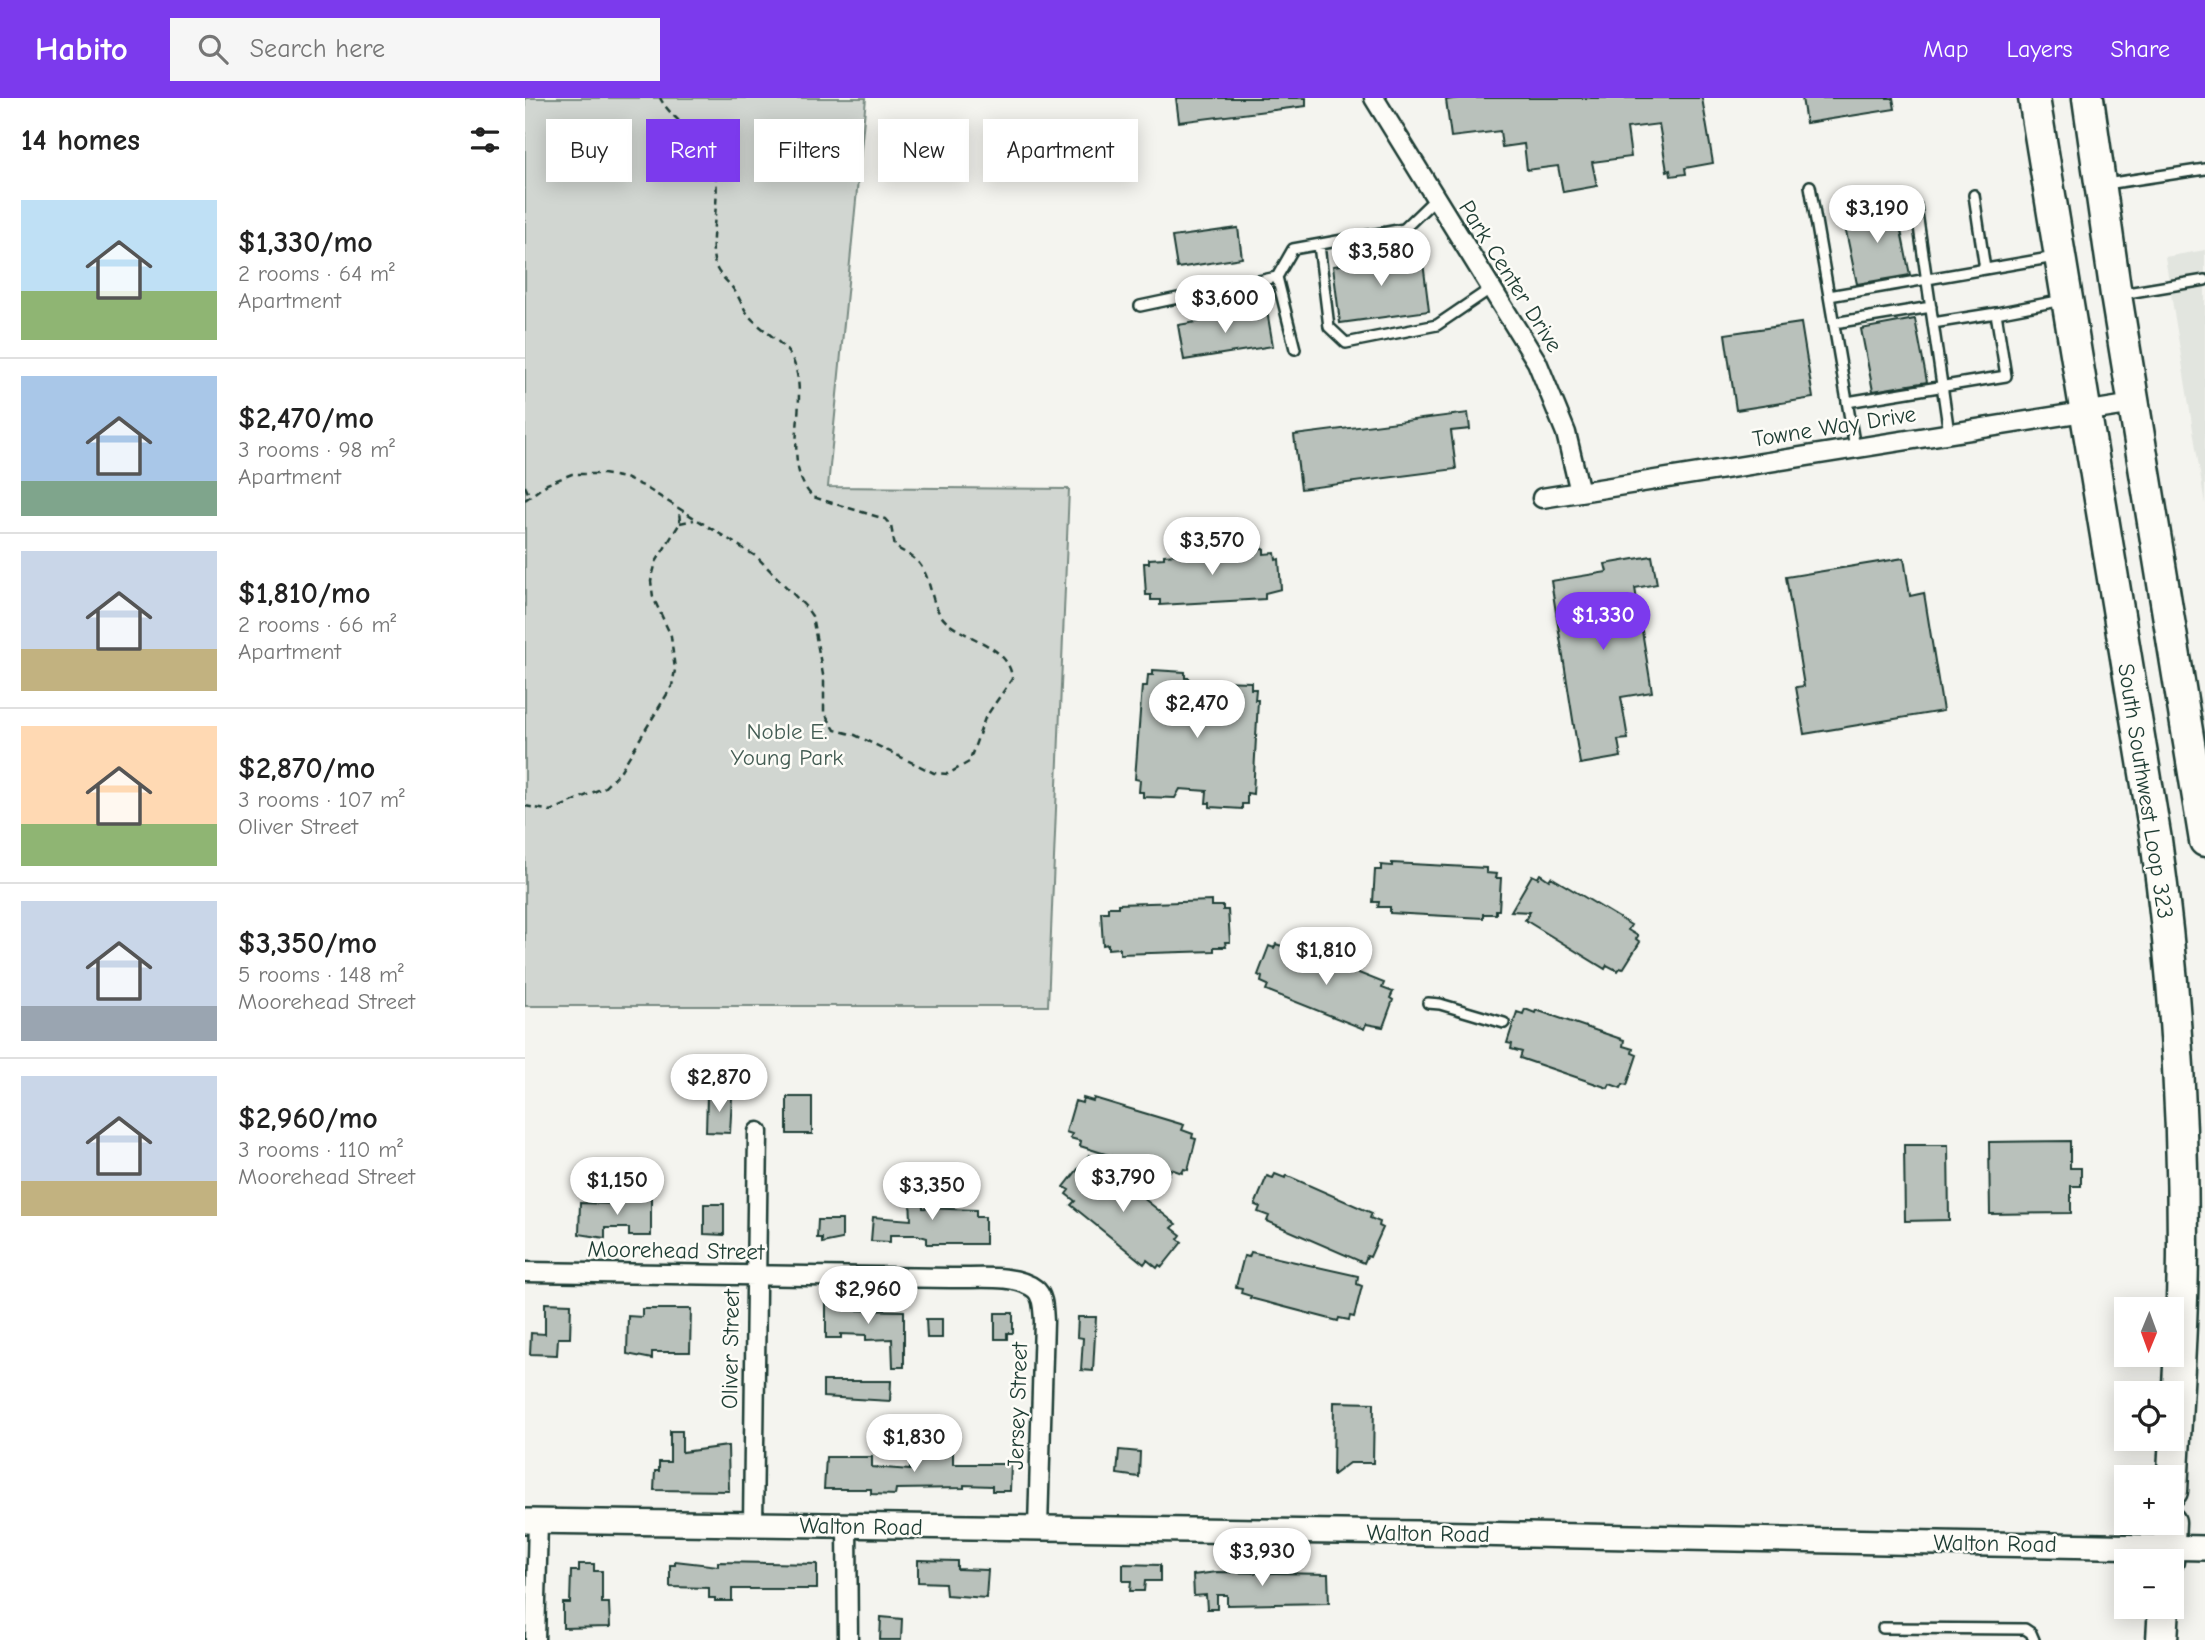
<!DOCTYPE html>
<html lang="en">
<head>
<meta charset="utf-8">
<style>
	:root { --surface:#fff; --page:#f6f6f6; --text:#222; --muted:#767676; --line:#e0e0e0; --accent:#7c3aed }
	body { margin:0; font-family:"Comic Neue",sans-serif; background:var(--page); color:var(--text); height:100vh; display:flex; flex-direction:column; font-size:26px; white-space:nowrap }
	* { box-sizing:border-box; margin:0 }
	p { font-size:23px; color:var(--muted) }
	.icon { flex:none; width:38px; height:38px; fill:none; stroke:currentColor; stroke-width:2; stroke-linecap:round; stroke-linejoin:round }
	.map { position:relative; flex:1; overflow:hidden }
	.side { display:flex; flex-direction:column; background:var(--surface); width:525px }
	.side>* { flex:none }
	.banner { position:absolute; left:21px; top:21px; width:665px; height:63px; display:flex; gap:14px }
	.needle { width:46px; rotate:181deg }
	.buttons { position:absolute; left:1589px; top:1199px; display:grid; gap:14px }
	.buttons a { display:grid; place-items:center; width:70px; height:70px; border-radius:0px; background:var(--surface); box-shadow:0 4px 18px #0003; font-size:35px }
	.price { position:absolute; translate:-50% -60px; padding:0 16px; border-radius:24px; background:#fff; color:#222; font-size:23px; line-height:46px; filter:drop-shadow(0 2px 4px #0008) }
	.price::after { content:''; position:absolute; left:50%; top:42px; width:21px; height:16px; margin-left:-10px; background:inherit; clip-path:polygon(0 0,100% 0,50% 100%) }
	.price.active { background:var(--accent); color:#fff }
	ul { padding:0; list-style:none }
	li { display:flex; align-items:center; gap:21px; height:175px; padding:0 21px }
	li+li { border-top:2px solid var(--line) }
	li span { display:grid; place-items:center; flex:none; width:196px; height:140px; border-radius:0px; color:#555 }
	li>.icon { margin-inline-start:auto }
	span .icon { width:84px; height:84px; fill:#fffc; stroke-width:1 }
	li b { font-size:30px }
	h2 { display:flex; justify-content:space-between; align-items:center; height:84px; padding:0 21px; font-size:30px }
	.chip { padding:0 24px; border-radius:0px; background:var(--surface); box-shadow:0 4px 18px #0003; font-size:24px; line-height:63px }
	.chip.active { background:var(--accent); color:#fff }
	header { display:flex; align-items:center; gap:42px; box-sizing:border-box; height:98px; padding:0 35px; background:var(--accent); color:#fff }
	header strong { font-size:33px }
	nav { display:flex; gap:38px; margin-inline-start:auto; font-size:24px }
	.search { width:490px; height:63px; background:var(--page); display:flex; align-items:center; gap:18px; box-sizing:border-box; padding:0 24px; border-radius:0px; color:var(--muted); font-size:26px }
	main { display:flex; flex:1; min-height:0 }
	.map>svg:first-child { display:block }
	.built { fill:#e2e5df }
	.green { fill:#d1d6d1; stroke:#788a82; stroke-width:2 }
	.building { fill:#b9c1bb; stroke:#1f3d34; stroke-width:2 }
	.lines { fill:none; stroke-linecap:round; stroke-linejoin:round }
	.service-casing { stroke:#1f3d34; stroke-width:14 }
	.minor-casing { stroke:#1f3d34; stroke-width:23 }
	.tertiary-casing { stroke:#1f3d34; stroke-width:28 }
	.trunk-casing { stroke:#1f3d34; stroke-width:35 }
	.path { stroke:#1f3d34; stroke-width:2.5; stroke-dasharray:7 5; stroke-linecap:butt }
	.service { stroke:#fdfcf7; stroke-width:9 }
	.minor { stroke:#fdfcf7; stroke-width:18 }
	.tertiary { stroke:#fdfcf7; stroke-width:23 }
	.trunk { stroke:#fdfcf7; stroke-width:30 }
	.labels { text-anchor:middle; stroke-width:5; stroke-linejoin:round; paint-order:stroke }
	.street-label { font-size:23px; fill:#1f3d34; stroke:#fdfcf7 }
	.park-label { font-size:23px; fill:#435c53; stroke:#fdfcf7 }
</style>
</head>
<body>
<header>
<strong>Habito</strong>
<div class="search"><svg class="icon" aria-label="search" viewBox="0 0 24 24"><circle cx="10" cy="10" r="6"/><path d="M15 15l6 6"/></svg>Search here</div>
<nav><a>Map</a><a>Layers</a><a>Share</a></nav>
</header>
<main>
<section class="side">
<h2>14 homes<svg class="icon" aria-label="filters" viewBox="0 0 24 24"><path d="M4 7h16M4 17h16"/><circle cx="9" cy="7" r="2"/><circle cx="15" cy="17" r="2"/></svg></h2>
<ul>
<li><span style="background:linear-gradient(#bfe0f5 65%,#8fb573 0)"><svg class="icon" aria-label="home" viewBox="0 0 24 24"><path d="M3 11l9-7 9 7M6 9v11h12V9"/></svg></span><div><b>$1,330/mo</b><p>2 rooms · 64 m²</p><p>Apartment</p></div></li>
<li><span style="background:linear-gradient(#a9c7e8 75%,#7fa58c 0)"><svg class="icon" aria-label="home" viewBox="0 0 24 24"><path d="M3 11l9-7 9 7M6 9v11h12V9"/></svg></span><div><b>$2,470/mo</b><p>3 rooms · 98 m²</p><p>Apartment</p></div></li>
<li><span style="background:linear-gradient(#c9d6e8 70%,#c2b280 0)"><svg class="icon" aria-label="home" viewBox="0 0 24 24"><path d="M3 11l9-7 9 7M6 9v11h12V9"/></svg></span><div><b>$1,810/mo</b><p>2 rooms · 66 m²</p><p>Apartment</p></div></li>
<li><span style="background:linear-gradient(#ffd9b3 70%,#8fb573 0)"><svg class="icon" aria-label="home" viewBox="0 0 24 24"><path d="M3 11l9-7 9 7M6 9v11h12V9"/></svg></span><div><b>$2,870/mo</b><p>3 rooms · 107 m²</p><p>Oliver Street</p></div></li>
<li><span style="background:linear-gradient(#c9d6e8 75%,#9aa5b1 0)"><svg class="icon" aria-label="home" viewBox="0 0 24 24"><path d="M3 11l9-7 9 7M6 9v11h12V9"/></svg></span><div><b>$3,350/mo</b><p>5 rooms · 148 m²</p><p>Moorehead Street</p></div></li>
<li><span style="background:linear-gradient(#c9d6e8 75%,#c2b280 0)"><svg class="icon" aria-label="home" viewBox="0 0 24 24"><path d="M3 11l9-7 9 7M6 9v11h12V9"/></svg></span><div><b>$2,960/mo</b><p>3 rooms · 110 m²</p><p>Moorehead Street</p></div></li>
</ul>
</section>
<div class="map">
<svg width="1680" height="1542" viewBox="0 0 1680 1542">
	<rect width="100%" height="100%" fill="#f4f4ef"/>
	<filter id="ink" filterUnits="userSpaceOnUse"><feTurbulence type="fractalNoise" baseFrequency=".0143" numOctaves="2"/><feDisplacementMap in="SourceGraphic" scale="14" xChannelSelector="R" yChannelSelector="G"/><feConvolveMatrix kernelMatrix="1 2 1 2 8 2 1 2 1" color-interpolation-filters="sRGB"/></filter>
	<g filter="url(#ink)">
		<path class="built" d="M1680 152V406L1640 159Z"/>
		<path class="green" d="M0 0H341L303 389 544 391 523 908H0Z"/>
		<path class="building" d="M651 0H781V8L654 24Z
			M935 0H1177L1188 65 1160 70 1161 76 1146 78 1145 72 1142 73 1134 26 1102 30 1106 59 1067 64 1072 88 1038 94 1033 68 1002 72 999 46 977 49 975 33 926 39 921 2Z
			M1277 0H1368L1370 11 1281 25Z
			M1371 108 1385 177 1332 186 1318 119Z
			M713 130 717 160 652 170 647 139Z
			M897 156 904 213 815 225 808 168Z
			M742 213 748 248 659 262 653 227 678 223 677 216 692 214 693 221Z
			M1390 221 1402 284 1348 293 1336 231Z
			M1276 225 1288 300 1211 312 1200 236Z
			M943 315 945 331 926 333 931 371 776 391 769 337Z
			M739 450V456L750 455 751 462 754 461 756 491 740 495V501L635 507V502H626V497H621L619 465H624V461L639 460V457Z
			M1127 458 1132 486 1110 490 1127 594 1096 599 1103 641 1093 642 1096 659 1055 666 1026 483 1082 474 1080 466Z
			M1379 460 1385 498 1399 495 1418 613 1279 636 1271 589 1279 588 1261 479Z
			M628 572 660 574V580H664V591L689 593 694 583 726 584V591H731L730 602H733L728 696 722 695V706H717V711L685 709V705H681L682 693 655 691 650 700 618 699V694H614L615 682 610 681 617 588H622L623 577H628Z
			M867 765 961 770V775L972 776 971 780H976L974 812H971V816H958V820L865 815V809H853L854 804H848L850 772H856V767L867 768Z
			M1015 776 1024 782 1026 779 1106 827 1103 832 1113 838 1111 841 1115 844 1098 871 1095 870 1093 873 1082 867 1080 871 1000 822 1005 814 986 813 1007 777 1013 780Z
			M687 803V808H698V812H703L705 844H700L701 849H689V853L595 856V850L583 851V846L578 847 576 814H583V809H593V806Z
			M751 846 765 851 766 848 859 885 857 890 868 894 865 900 868 902 858 929 841 926 839 931 741 892 743 887 736 884 737 879 733 877 744 848 749 850Z
			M1000 911 1010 915 1011 912 1099 942 1098 948 1108 951 1107 955 1112 957 1102 987 1098 986 1096 990 1085 986 1083 990 995 960 997 954 986 951 987 946 982 945 992 914 998 916Z
			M182 998 207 999 205 1035 181 1034Z
			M262 999H287V1036H262Z
			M558 1000 568 1003 569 1000 659 1027 657 1032 668 1036 667 1040 671 1041 663 1072 659 1071 657 1075 646 1071 644 1076 555 1048 556 1043 545 1040 547 1036 541 1034 550 1003 557 1005Z
			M1545 1043V1070H1556V1088H1546V1115L1465 1116 1464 1044Z
			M1379 1047H1423L1424 1122 1380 1123Z
			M564 1057 651 1126 647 1130 656 1137 653 1141 657 1144 637 1169 634 1167 632 1170 622 1162 619 1166 546 1107 550 1103 541 1096 544 1092 539 1089Z
			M397 1076 398 1110 451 1112V1119H460V1146H402V1140L392 1137H365V1144L346 1143 348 1119 386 1122 384 1077Z
			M750 1076 760 1080 761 1077 847 1115 845 1120 855 1124 854 1128 858 1130 845 1159 842 1158 839 1165 742 1123 744 1118 733 1114 735 1109 730 1107 742 1078 748 1080Z
			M91 1100H126V1138H104V1130H80V1140L54 1136 55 1105 91 1106Z
			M179 1106H199V1137L179 1136Z
			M293 1122H317V1141L297 1145V1140H292Z
			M726 1154 833 1178 832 1186 837 1188 829 1219 825 1218 824 1222 814 1220 813 1223 725 1200 726 1198 716 1195 717 1190 711 1189 719 1158 724 1159Z
			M20 1205 46 1206 45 1240H33L32 1257 5 1256 6 1235 20 1236Z
			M301 1205 326 1206 327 1212 379 1213V1269H368L367 1241 341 1242V1237L316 1236V1240H301Z
			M117 1211H166L165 1254H127V1261L102 1256 103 1218 117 1219Z
			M470 1215H488V1235H482V1241H470Z
			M553 1219H571L568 1273 556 1272 558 1240 552 1239Z
			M401 1221H417V1240H402Z
			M298 1283H366L365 1303 298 1299Z
			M809 1304 849 1305 848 1365H824L808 1377Z
			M145 1333H157V1354L203 1348 204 1393 129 1392 130 1373H134V1364H145Z
			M594 1352 615 1354 614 1379 592 1376Z
			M385 1353 428 1354V1366H486L485 1393H467V1388L439 1387V1390L371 1391 370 1397 346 1396V1391H299L301 1359H347V1369L385 1372Z
			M393 1462 432 1463V1471L463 1472 461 1500 421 1497 420 1485 393 1484Z
			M150 1463 193 1468V1464L292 1466V1491H207V1503H190V1500H184V1490L145 1489V1467H150Z
			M54 1466H69V1473H77V1505H84L85 1529 38 1530V1505H45L46 1473H54Z
			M598 1466 635 1467V1483H620L619 1493H605L606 1483H598Z
			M692 1474 803 1476 804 1505 702 1507V1497H692V1511H682L681 1497 669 1498 668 1477Z
			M356 1519 377 1521 376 1542H355Z"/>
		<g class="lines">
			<defs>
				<path id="service" d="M1581 86 1680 71
					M1285 88 1304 198 1530 159
					M1449 97 1460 171
					M1391 108 1424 335
					M794 147 804 229 821 245 912 227 965 191
					M752 179 770 251
					M1596 196 1680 182
					M1304 198 1330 350
					M615 208 752 179 768 151 879 131 910 101
					M1471 215 1538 202
					M1309 225 1406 209
					M1322 304 1481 278 1471 215 1408 225
					M903 905 915 906 979 925
					M1358 1530 1500 1531 1506 1535 1509 1542"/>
				<path id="minor" d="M849 0 1012 264 1041 335 1055 394
					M1017 400 1609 306
					M0 1174 426 1180C449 1181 490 1175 510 1191 519 1198 518 1212 519 1223L513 1429
					M228 1426 233 1034
					M322 1428 323 1542
					M10 1542 13 1423"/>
				<path id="tertiary" d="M0 1423 894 1435 1680 1450"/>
				<path id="trunk" d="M1509 0 1631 742C1650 877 1658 1012 1658 1149 1658 1230 1651 1312 1647 1393
					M1563 0 1591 197 1680 743
					M1643 1463 1645 1424
					M1637 1542 1639 1508"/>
			</defs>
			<use href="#service" class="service-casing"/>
			<use href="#minor" class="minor-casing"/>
			<use href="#tertiary" class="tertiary-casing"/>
			<use href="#trunk" class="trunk-casing"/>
			<path class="path" d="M0 388 5 399
				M0 402 22 386 47 376H78L100 380 118 388 232 459 280 508 287 518 299 582V614L310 632 330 637 409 675 423 676 444 664 460 620 487 581C486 550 443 541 424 526 404 510 409 487 396 468 390 459 379 454 370 449L366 428 360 421 288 399C254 365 285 308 269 265 262 246 239 234 225 219 218 211 215 200 209 192 204 184 196 179 192 171 180 148 198 101 189 71 179 32 151 29 135 0
				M155 425 169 422
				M0 708 26 713 80 689 96 672 147 588 150 572 146 538 128 499 126 483 131 464 155 425 154 412"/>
			<use href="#service" class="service"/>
			<use href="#minor" class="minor"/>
			<use href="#tertiary" class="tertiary"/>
			<use href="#trunk" class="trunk"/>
		</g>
	</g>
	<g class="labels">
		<g class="street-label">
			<text transform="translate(986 178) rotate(58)" y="8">Park Center Drive</text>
			<text transform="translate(1309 328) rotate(-9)" y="8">Towne Way Drive</text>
			<text transform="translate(1621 693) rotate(81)" y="8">South Southwest Loop 323</text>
			<text transform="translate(151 1152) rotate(1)" y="8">Moorehead Street</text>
			<text transform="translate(205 1251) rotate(-89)" y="8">Oliver Street</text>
			<text transform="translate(492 1308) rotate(-88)" y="8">Jersey Street</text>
			<text transform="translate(336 1428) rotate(1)" y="8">Walton Road</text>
			<text transform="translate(903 1435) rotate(1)" y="8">Walton Road</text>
			<text transform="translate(1470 1445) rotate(1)" y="8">Walton Road</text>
		</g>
		<g class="park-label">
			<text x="262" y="641">Noble E.<tspan x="262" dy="26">Young Park</tspan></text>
		</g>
	</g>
</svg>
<div class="buttons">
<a><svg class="needle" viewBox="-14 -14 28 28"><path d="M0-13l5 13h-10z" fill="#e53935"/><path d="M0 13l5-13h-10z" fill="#767676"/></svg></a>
<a><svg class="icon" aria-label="locate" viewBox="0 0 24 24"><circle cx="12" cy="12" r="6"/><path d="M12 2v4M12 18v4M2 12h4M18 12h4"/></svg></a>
<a>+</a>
<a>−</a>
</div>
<b class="price" style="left:1352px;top:147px">$3,190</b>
<b class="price" style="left:856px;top:190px">$3,580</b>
<b class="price" style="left:700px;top:237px">$3,600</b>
<b class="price" style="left:687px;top:479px">$3,570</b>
<b class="price active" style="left:1078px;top:554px">$1,330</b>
<b class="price" style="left:672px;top:642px">$2,470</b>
<b class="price" style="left:801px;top:889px">$1,810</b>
<b class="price" style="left:194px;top:1016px">$2,870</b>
<b class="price" style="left:598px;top:1116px">$3,790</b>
<b class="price" style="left:92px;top:1119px">$1,150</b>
<b class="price" style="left:407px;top:1124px">$3,350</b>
<b class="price" style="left:343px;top:1228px">$2,960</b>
<b class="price" style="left:389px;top:1376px">$1,830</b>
<b class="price" style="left:737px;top:1490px">$3,930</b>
<div class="banner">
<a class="chip">Buy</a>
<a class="chip active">Rent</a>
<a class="chip">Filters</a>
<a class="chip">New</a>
<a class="chip">Apartment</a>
</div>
</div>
</main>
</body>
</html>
